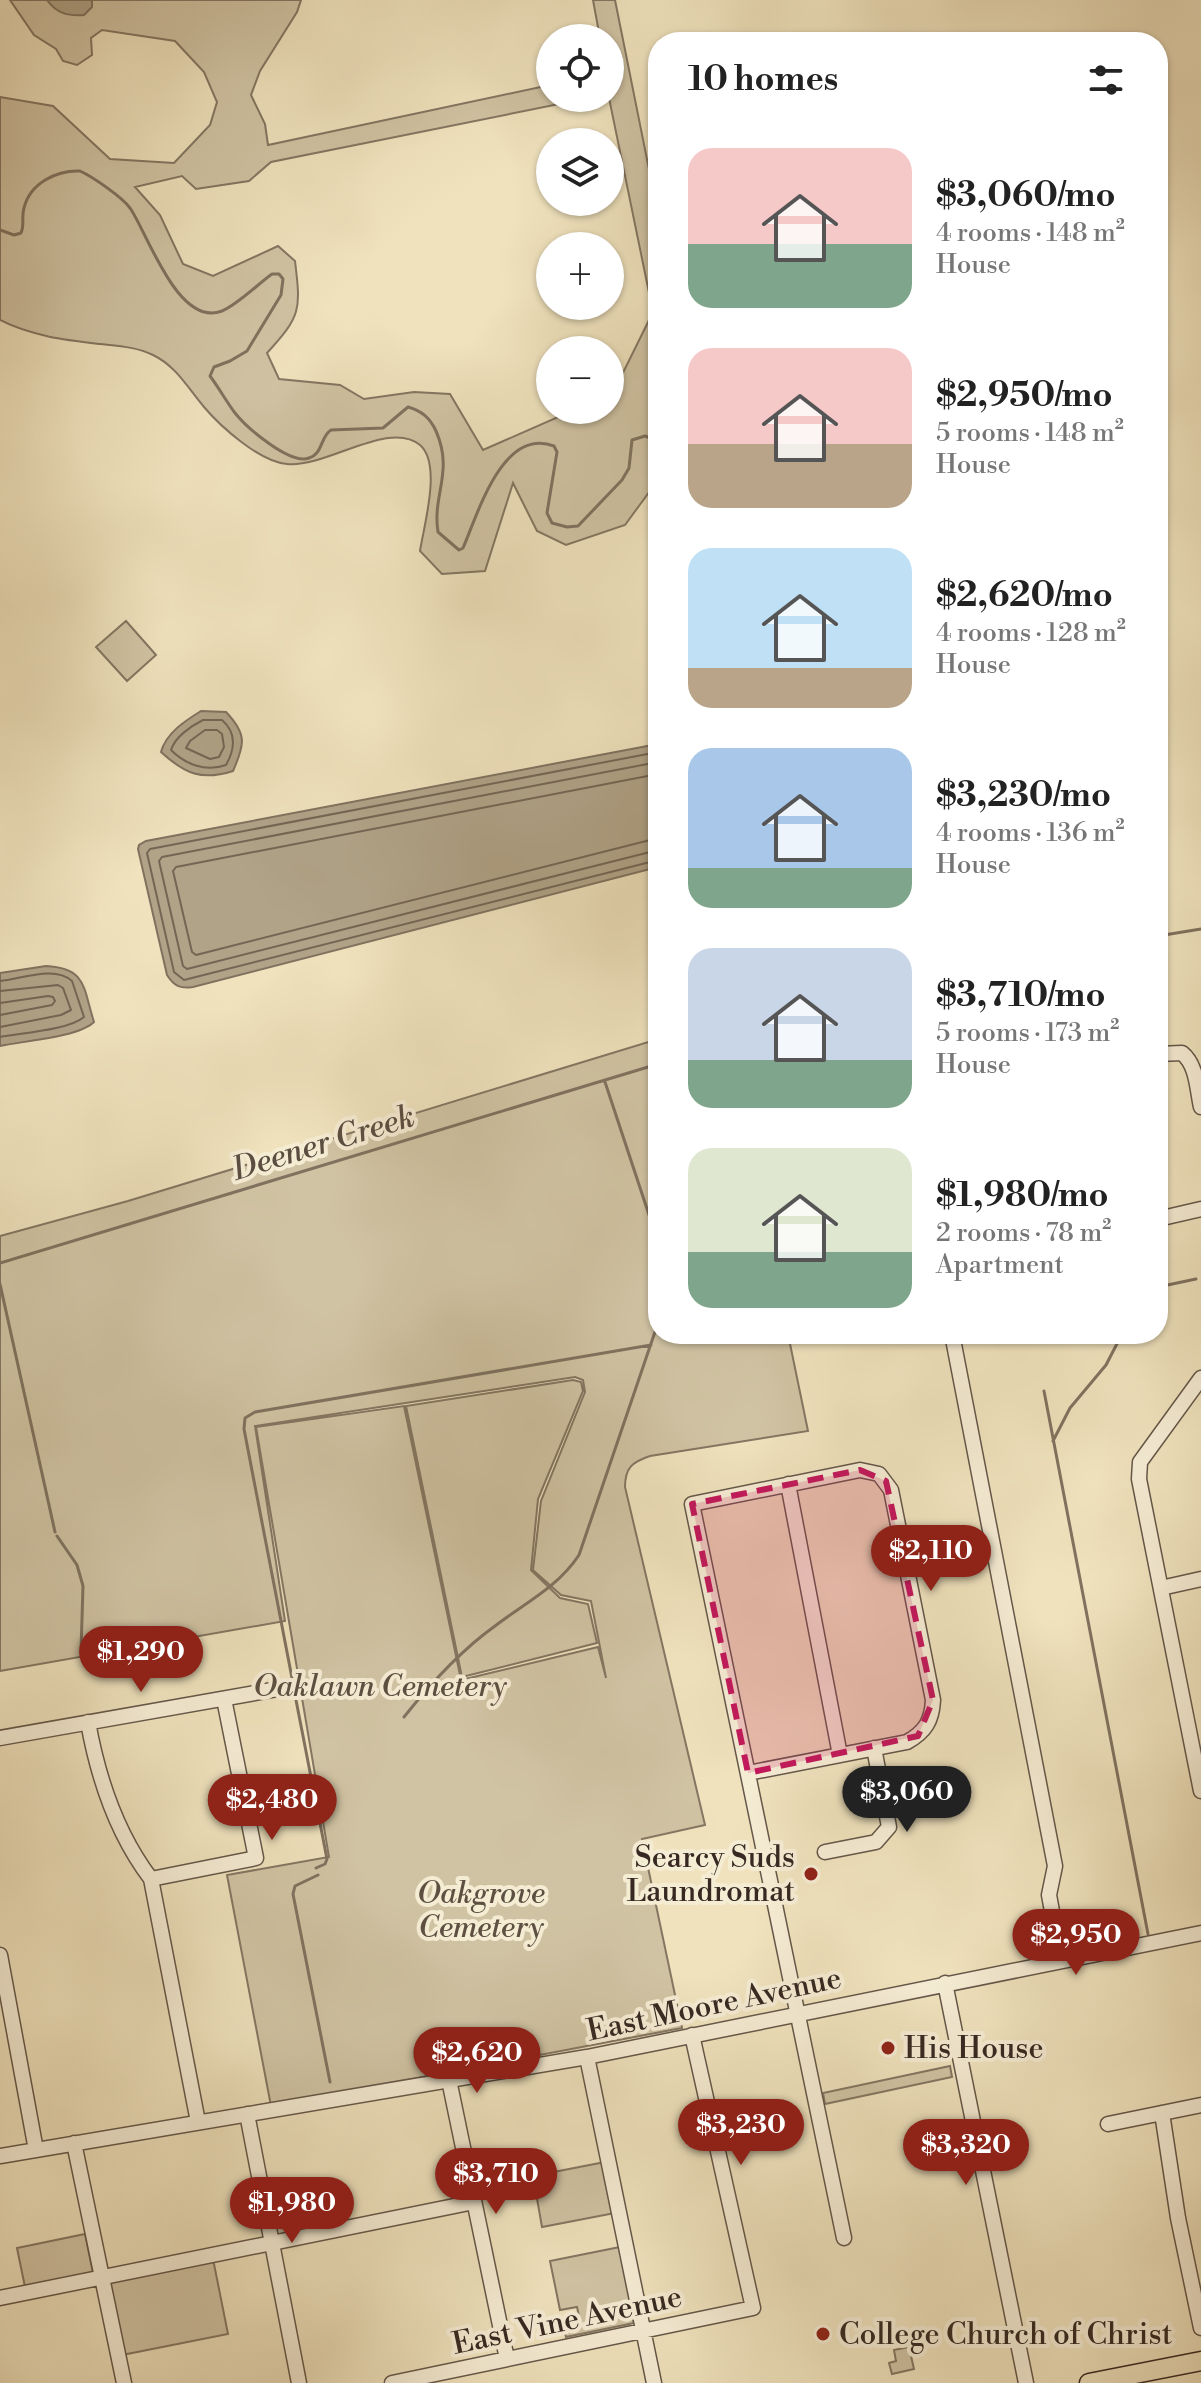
<!DOCTYPE html>
<html lang="en">
<head>
<meta charset="utf-8">
<style>
	:root { --surface:#fff; --page:#f2f2f2; --text:#222; --muted:#767676; --accent:#8f2418 }
	body { margin:0; font-family:"Libre Bodoni",serif; background:var(--page); color:var(--text); height:100vh; display:flex; flex-direction:column; font-size:30px; white-space:nowrap }
	* { box-sizing:border-box; margin:0 }
	p { font-size:26px; color:var(--muted) }
	.icon { flex:none; width:44px; height:44px; fill:none; stroke:currentColor; stroke-width:2; stroke-linecap:round; stroke-linejoin:round }
	.map { position:relative; flex:1; overflow:hidden }
	.sheet { position:absolute; left:648px; top:32px; width:520px; height:1312px; display:flex; flex-direction:column; background:var(--surface); border-radius:32px; box-shadow:0 2px 6px #0004 }
	.sheet>* { flex:none }
	.buttons { position:absolute; left:536px; top:24px; display:grid; gap:16px }
	.buttons a { display:grid; place-items:center; width:88px; height:88px; border-radius:50%; background:var(--surface); box-shadow:0 2px 6px #0004; font-size:40px }
	.price { position:absolute; translate:-50% -68px; padding:0 18px; border-radius:28px; background:var(--accent); color:#fff; font-size:26px; line-height:52px; filter:drop-shadow(0 2px 4px #0008) }
	.price::after { content:''; position:absolute; left:50%; top:48px; width:24px; height:18px; margin-left:-12px; background:inherit; clip-path:polygon(0 0,100% 0,50% 100%) }
	.price.active { background:#222; color:#fff }
	ul { padding:0; list-style:none }
	li { display:flex; align-items:center; gap:24px; height:200px; padding:0 40px }
	li span { display:grid; place-items:center; flex:none; width:224px; height:160px; border-radius:24px; color:#555 }
	li>.icon { margin-inline-start:auto }
	span .icon { width:96px; height:96px; fill:#fffc; stroke-width:1 }
	li b { font-size:34px }
	h2 { display:flex; justify-content:space-between; align-items:center; height:96px; padding:0 40px; font-size:34px }
	.map>svg:first-child { display:block }
	.green { fill:#d0c3a3; stroke:#847662; stroke-width:2 }
	.water { fill:#b0a388; stroke:#80725f; stroke-width:2 }
	.lines { fill:none; stroke-linecap:round; stroke-linejoin:round }
	.shore { stroke:#746655; stroke-width:2 }
	.stream { stroke:#80725f; stroke-width:3 }
	.minor-casing { stroke:#655749; stroke-width:17 }
	.major-casing { stroke:#372922; stroke-width:21 }
	.minor { stroke:#f5ecd4; stroke-width:14 }
	.major { stroke:#efe2bd; stroke-width:18 }
	.marked { fill:#c2185b; fill-opacity:0.2; stroke:#c2185b; stroke-width:6; stroke-dasharray:16 10; stroke-linejoin:round }
	.poi-dot { fill:#8f2418; stroke:#f5ecd4; stroke-width:3 }
	.labels { text-anchor:middle; stroke-width:8; stroke-linejoin:round; paint-order:stroke }
	.park-label { font-size:30px; font-style:italic; fill:#5d5042; stroke:#f5ecd4 }
	.poi-label { font-size:30px; fill:#372922; stroke:#f5ecd4; text-anchor:start }
	.street-label { font-size:30px; fill:#372922; stroke:#f5ecd4 }
	.water-label { font-size:32px; font-style:italic; fill:#5b4e41; stroke:#f5ecd4 }
</style>
</head>
<body>
<div class="map">
<svg width="1201" height="2383" viewBox="0 0 1201 2383">
	<rect width="100%" height="100%" fill="#efe2bd"/>
	<filter id="stains"><feTurbulence type="fractalNoise" baseFrequency=".0025" numOctaves="4"/><feColorMatrix values="0 0 0 0 .2 0 0 0 0 .09 0 0 0 0 .02 0 0 0 .5 -.17"/></filter>
	<radialGradient id="worn" r=".72"><stop offset=".6" stop-color="#630" stop-opacity="0"/><stop offset="1" stop-color="#630" stop-opacity=".3"/></radialGradient>
	<path class="green" d="M10 0H301L297 12 260 71 251 95 265 124 268 145 550 85V98H589L271 162 249 181 196 189 182 176 135 187 160 215 183 264 213 276 278 246 295 261C301 310 301 316 267 353L279 379 340 385 364 399 414 392 450 394 483 450 574 410H610V394L613 393 653 312 609 98 610 38H600L593 0H615L658 214V480L625 525 566 545 537 531 513 483 485 571 442 574 420 551C424 525 442 464 420 445 389 419 327 468 287 464 260 462 221 427 204 407 188 388 176 366 153 355 137 347 118 346 100 344 66 340 31 336 0 320V97L53 106 110 159 174 163 210 125 217 102 204 72 175 41 102 30 91 38 92 55 77 65 63 61 56 49 34 35Z
		M126 621 156 655 127 681 96 647Z
		M658 1039V1334H788L808 1431 650 1456C632 1462 625 1468 625 1487L705 1825 642 1839 682 2028 271 2106 227 1875 329 1857 256 1427 404 1406 461 1680 598 1647 606 1678 591 1601 561 1595 533 1570 541 1501 585 1392 583 1380 575 1377 255 1426 285 1621 0 1671V1236L128 1201Z
		M573 1380 581 1382 583 1391 538 1499 531 1570 560 1598 588 1604 597 1643 462 1677 406 1406Z
		M950 2066 952 2077 825 2104 823 2093Z
		M605 2162 615 2213 542 2227 533 2176Z
		M85 2234 93 2273 25 2287 17 2248Z
		M620 2247 634 2323 566 2337 563 2325 580 2321 577 2307 560 2310 550 2261Z
		M213 2259 228 2334 122 2355 107 2280Z
		M909 2347 914 2369 892 2374 889 2363 896 2361 894 2350Z"/>
	<path class="water" d="M47 0H92V7L84 15C68 16 57 14 47 0Z
		M201 711 226 712C247 734 245 744 233 771 202 781 185 774 161 752 166 733 185 721 201 711Z
		M658 744V867L193 987C180 989 174 986 167 975L138 849 139 845 146 841Z
		M46 966C87 968 83 988 94 1022 79 1037 23 1041 0 1046V973Z"/>
	<g class="lines">
		<path class="shore" d="M203 720H222C237 733 235 749 226 765 206 772 186 765 171 750 175 737 191 726 203 720Z
			M205 730H217L222 734 224 747 219 757 210 759 186 748 190 741Z
			M658 752 150 849 147 853 174 972 184 980 658 860
			M658 762 162 857 159 861 183 966 187 969 658 850
			M658 774 176 867 173 871 192 952 196 955 658 838
			M0 981C21 979 55 965 72 981L84 1017C69 1030 21 1033 0 1037
			M0 991 58 985 63 988 71 1010 61 1015 0 1027
			M0 1003 48 996 53 997 55 1001 52 1005 0 1015"/>
		<path class="stream" d="M0 230 14 235 21 233C25 224 21 217 24 208 30 183 57 170 80 171 93 177 122 197 130 208 148 234 178 328 222 311 237 305 258 284 272 274H279L283 279 281 295 247 351 230 361 214 367 210 376C219 388 226 401 235 413 247 428 290 465 309 458 323 454 320 437 331 430L383 428 408 407C422 411 430 418 436 431 454 472 432 495 438 532L459 550 463 548C478 514 502 427 554 446L557 452 547 513 552 523 567 527 578 526 622 480 629 468 632 440 645 436 658 441
			M1158 936 1201 929
			M605 1082 658 1242
			M0 1263 658 1064
			M0 1284 55 1532
			M1158 1287 1196 1279
			M1044 1391 1148 1934
			M1053 1441 1070 1408 1106 1365 1122 1334
			M57 1536 77 1565 83 1586 81 1651
			M292 1678 244 1429 245 1418 255 1412 651 1345
			M295 1695 327 1859 325 1864 316 1868
			M404 1717C431 1683 460 1651 495 1626 525 1603 558 1587 579 1555L658 1323
			M318 1875 295 1886 293 1894 330 2082"/>
		<defs>
			<path id="minor" d="M1158 1054 1182 1053C1197 1065 1197 1089 1201 1107
				M1158 1219 1201 1209
				M952 1334 1055 1866 1049 1895 1061 1960
				M1201 1378 1140 1462 1139 1479 1201 1791
				M788 1484 840 1755
				M1161 1588 1201 1579
				M88 1722C98 1778 116 1833 151 1879L198 2122
				M0 1738 289 1687
				M748 1773 907 1742C925 1732 932 1721 933 1700L891 1490 879 1474 860 1470 692 1504 844 2238
				M825 1852 876 1842 889 1827 874 1748
				M151 1879 256 1858 224 1699
				M0 1955 36 2150
				M945 1983 1026 2383
				M587 2057 654 2383
				M449 2080 507 2359
				M1162 2113 1178 2218 1201 2328
				M247 2114 299 2383
				M1108 2124 1201 2105
				M74 2143 124 2383
				M0 2156 587 2057 1201 1933
				M0 2298 474 2202
				M392 2383 753 2308 692 2035"/>
			<path id="major" d="M1089 2383 1201 2361"/>
		</defs>
		<use href="#minor" class="minor-casing"/>
		<use href="#major" class="major-casing"/>
		<use href="#minor" class="minor"/>
		<use href="#major" class="major"/>
	</g>
	<path class="marked" d="M860 1470 886 1481 933 1700 918 1736 748 1773 692 1504Z"/>
	<g class="poi-dot">
		<circle cx="811" cy="1874" r="8"/>
		<circle cx="888" cy="2048" r="8"/>
		<circle cx="823" cy="2334" r="8"/>
	</g>
	<g class="labels">
		<g class="park-label">
			<text x="380" y="1696">Oaklawn Cemetery</text>
			<text x="481" y="1903">Oakgrove<tspan x="481" dy="34">Cemetery</tspan></text>
		</g>
		<g class="poi-label">
			<text x="795" y="1867" text-anchor="end">Searcy Suds<tspan x="795" dy="34">Laundromat</tspan></text>
			<text x="904" y="2058">His House</text>
			<text x="839" y="2344">College Church of Christ</text>
		</g>
		<g class="street-label">
			<text transform="translate(714 2004) rotate(-12)" y="10">East Moore Avenue</text>
			<text transform="translate(567 2320) rotate(-12)" y="10">East Vine Avenue</text>
		</g>
		<g class="water-label">
			<text transform="translate(323 1142) rotate(-17)" y="11">Deener Creek</text>
		</g>
	</g>
	<rect width="100%" height="100%" filter="url(#stains)"/>
	<rect width="100%" height="100%" fill="url(#worn)"/>
</svg>
<div class="buttons">
<a><svg class="icon" aria-label="locate" viewBox="0 0 24 24"><circle cx="12" cy="12" r="6"/><path d="M12 2v4M12 18v4M2 12h4M18 12h4"/></svg></a>
<a><svg class="icon" aria-label="layers" viewBox="0 0 24 24"><path d="M12 4l9 5-9 5-9-5zM3 14l9 5 9-5"/></svg></a>
<a>+</a>
<a>−</a>
</div>
<b class="price" style="left:931px;top:1593px">$2,110</b>
<b class="price" style="left:141px;top:1694px">$1,290</b>
<b class="price active" style="left:907px;top:1834px">$3,060</b>
<b class="price" style="left:272px;top:1842px">$2,480</b>
<b class="price" style="left:1076px;top:1977px">$2,950</b>
<b class="price" style="left:477px;top:2095px">$2,620</b>
<b class="price" style="left:741px;top:2167px">$3,230</b>
<b class="price" style="left:966px;top:2187px">$3,320</b>
<b class="price" style="left:496px;top:2216px">$3,710</b>
<b class="price" style="left:292px;top:2245px">$1,980</b>
<section class="sheet">
<h2>10 homes<svg class="icon" aria-label="filters" viewBox="0 0 24 24"><path d="M4 7h16M4 17h16"/><circle cx="9" cy="7" r="2"/><circle cx="15" cy="17" r="2"/></svg></h2>
<ul>
<li><span style="background:linear-gradient(#f6c9c9 60%,#7fa58c 0)"><svg class="icon" aria-label="home" viewBox="0 0 24 24"><path d="M3 11l9-7 9 7M6 9v11h12V9"/></svg></span><div><b>$3,060/mo</b><p>4 rooms · 148 m²</p><p>House</p></div></li>
<li><span style="background:linear-gradient(#f6c9c9 60%,#b9a48a 0)"><svg class="icon" aria-label="home" viewBox="0 0 24 24"><path d="M3 11l9-7 9 7M6 9v11h12V9"/></svg></span><div><b>$2,950/mo</b><p>5 rooms · 148 m²</p><p>House</p></div></li>
<li><span style="background:linear-gradient(#bfe0f5 75%,#b9a48a 0)"><svg class="icon" aria-label="home" viewBox="0 0 24 24"><path d="M3 11l9-7 9 7M6 9v11h12V9"/></svg></span><div><b>$2,620/mo</b><p>4 rooms · 128 m²</p><p>House</p></div></li>
<li><span style="background:linear-gradient(#a9c7e8 75%,#7fa58c 0)"><svg class="icon" aria-label="home" viewBox="0 0 24 24"><path d="M3 11l9-7 9 7M6 9v11h12V9"/></svg></span><div><b>$3,230/mo</b><p>4 rooms · 136 m²</p><p>House</p></div></li>
<li><span style="background:linear-gradient(#c9d6e8 70%,#7fa58c 0)"><svg class="icon" aria-label="home" viewBox="0 0 24 24"><path d="M3 11l9-7 9 7M6 9v11h12V9"/></svg></span><div><b>$3,710/mo</b><p>5 rooms · 173 m²</p><p>House</p></div></li>
<li><span style="background:linear-gradient(#dfe7d0 65%,#7fa58c 0)"><svg class="icon" aria-label="home" viewBox="0 0 24 24"><path d="M3 11l9-7 9 7M6 9v11h12V9"/></svg></span><div><b>$1,980/mo</b><p>2 rooms · 78 m²</p><p>Apartment</p></div></li>
</ul>
</section>
</div>
</body>
</html>
